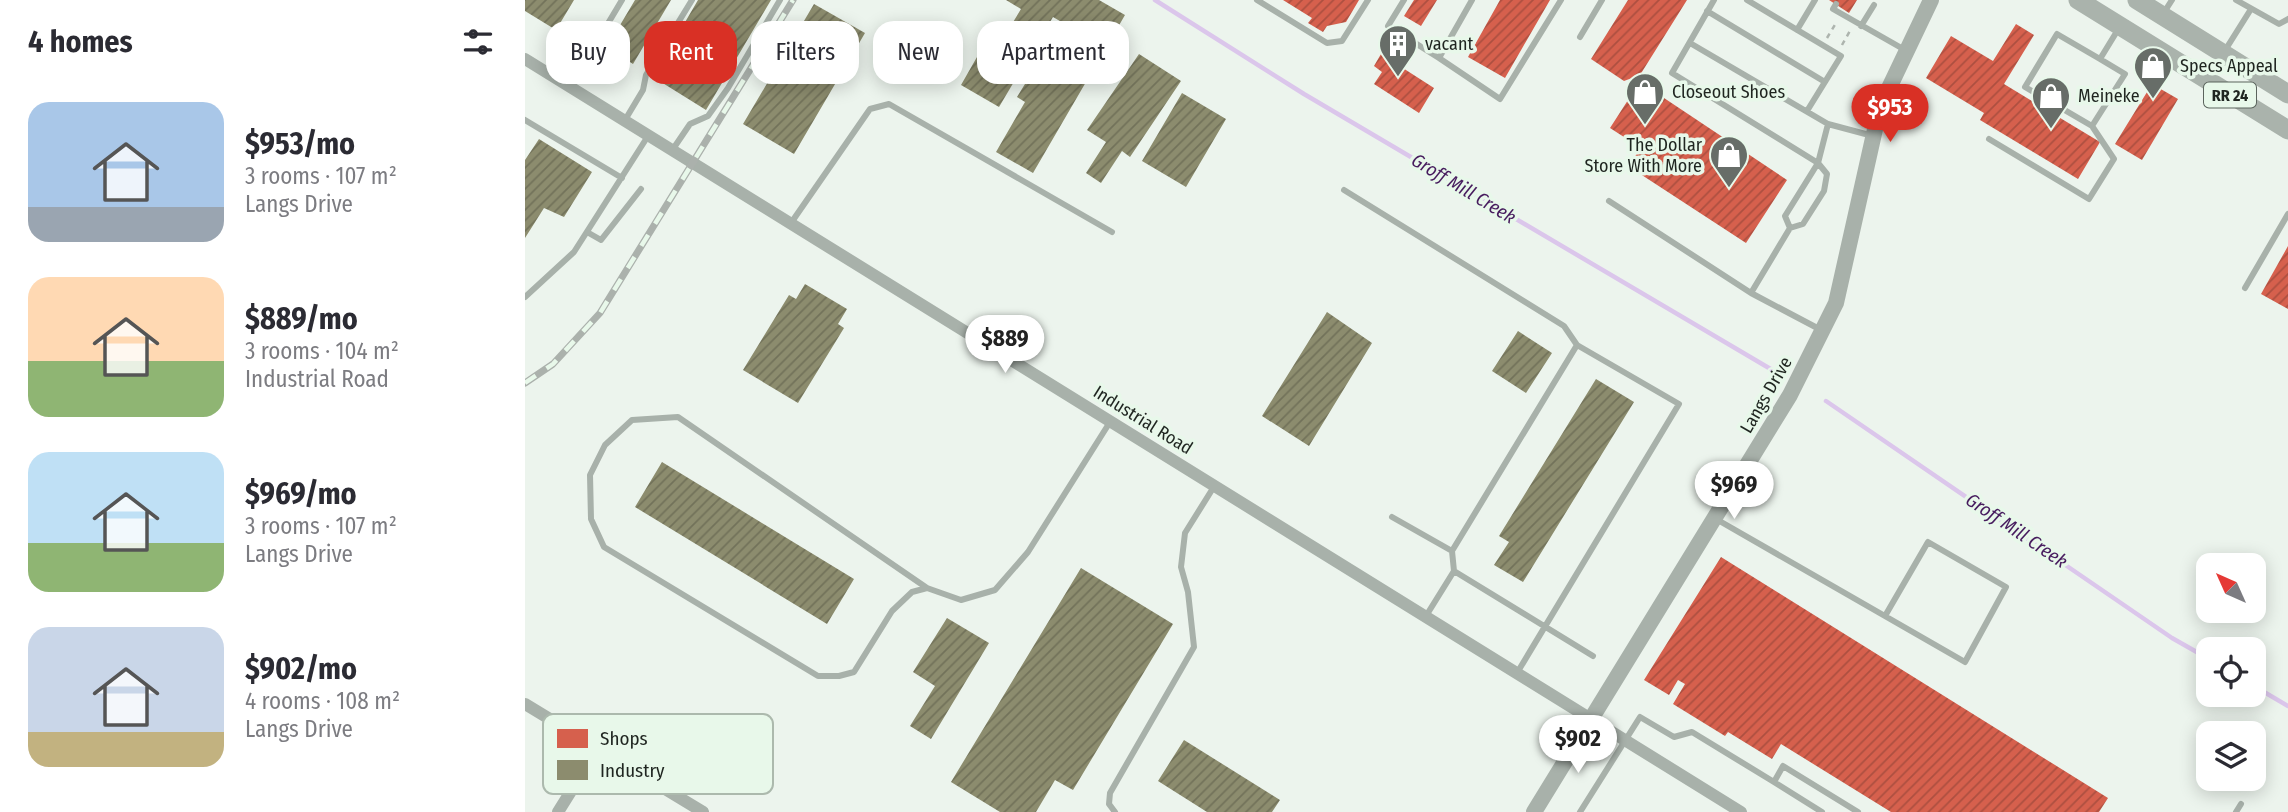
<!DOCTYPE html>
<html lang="en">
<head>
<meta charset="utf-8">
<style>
	:root { --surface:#fff; --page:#f7f7f7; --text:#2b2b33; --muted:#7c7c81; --accent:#d93025 }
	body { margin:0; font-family:"Fira Sans Condensed",sans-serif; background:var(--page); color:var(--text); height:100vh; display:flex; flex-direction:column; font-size:26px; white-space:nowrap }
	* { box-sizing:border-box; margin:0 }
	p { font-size:23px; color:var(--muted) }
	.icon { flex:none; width:38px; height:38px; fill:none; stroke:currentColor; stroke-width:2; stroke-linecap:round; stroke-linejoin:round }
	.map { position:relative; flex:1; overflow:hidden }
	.drawer { display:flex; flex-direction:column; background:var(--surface); width:525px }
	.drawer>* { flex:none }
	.banner { position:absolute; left:21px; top:21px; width:665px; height:63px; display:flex; gap:14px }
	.needle { width:46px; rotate:315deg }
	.buttons { position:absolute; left:1671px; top:553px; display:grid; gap:14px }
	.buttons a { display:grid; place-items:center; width:70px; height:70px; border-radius:14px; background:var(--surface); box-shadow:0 4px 18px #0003; font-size:35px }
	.price { position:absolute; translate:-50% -60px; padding:0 16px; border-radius:24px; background:#fff; color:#222; font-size:23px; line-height:46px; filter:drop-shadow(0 2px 4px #0008) }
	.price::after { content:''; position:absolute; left:50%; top:42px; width:21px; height:16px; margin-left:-10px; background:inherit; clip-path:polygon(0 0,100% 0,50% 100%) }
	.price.selected { background:var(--accent); color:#fff }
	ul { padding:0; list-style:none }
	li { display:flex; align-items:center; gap:21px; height:175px; padding:0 28px }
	li span { display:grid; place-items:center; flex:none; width:196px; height:140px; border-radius:21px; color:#555 }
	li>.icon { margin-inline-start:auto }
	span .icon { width:84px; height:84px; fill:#fffc; stroke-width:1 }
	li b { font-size:30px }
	h2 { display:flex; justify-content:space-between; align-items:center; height:84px; padding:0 28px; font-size:30px }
	.chip { padding:0 24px; border-radius:21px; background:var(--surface); box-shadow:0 4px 18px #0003; font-size:24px; line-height:63px }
	.chip.selected { background:var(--accent); color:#fff }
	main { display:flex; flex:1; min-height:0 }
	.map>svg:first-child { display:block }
	.shops { fill:url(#shops-hatch) }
	.industry { fill:url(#industry-hatch) }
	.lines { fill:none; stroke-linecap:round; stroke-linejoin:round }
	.stream { stroke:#dbc6eb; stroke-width:4.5 }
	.path { stroke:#adb4ae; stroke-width:2.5; stroke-dasharray:5 5; stroke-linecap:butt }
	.service { stroke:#a8b1aa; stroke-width:6 }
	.minor { stroke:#a8b1aa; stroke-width:12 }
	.tertiary { stroke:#a8b1aa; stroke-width:16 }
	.primary { stroke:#aab3ac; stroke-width:19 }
	.rail-casing { stroke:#abb1ac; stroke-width:7 }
	.rail { stroke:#e8f8ea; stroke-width:4.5; stroke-dasharray:13; stroke-linecap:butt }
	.labels { text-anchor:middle; stroke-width:7; stroke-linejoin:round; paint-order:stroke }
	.shield { fill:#e8f8ea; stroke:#5b645d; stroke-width:2 }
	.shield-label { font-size:16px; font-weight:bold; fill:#1f2520 }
	.poi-label { font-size:18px; fill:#1f2520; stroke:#e8f8ea; text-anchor:start }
	.street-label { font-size:18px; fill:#1f2520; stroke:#e8f8ea }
	.water-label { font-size:19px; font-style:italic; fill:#471c5e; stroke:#e8f8ea }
	.key { fill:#e8f8ea; stroke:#acb9ad; stroke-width:2 }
	.key-label { font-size:19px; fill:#1f2520 }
</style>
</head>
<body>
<main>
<section class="drawer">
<h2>4 homes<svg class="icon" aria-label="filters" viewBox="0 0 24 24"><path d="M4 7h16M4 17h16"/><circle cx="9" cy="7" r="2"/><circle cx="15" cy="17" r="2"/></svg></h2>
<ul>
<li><span style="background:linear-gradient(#a9c7e8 75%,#9aa5b1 0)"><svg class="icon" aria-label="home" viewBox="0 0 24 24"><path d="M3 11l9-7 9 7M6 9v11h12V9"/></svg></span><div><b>$953/mo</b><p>3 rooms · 107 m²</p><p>Langs Drive</p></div></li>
<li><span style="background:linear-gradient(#ffd9b3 60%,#8fb573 0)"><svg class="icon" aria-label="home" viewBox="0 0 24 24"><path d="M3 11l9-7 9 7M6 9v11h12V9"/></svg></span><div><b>$889/mo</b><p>3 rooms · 104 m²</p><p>Industrial Road</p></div></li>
<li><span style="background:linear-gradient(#bfe0f5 65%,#8fb573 0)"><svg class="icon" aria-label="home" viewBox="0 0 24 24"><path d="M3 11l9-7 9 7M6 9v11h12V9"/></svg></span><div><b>$969/mo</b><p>3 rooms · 107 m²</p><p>Langs Drive</p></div></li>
<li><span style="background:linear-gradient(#c9d6e8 75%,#c2b280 0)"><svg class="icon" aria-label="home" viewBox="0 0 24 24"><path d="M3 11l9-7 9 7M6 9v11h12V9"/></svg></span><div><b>$902/mo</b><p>4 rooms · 108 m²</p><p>Langs Drive</p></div></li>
</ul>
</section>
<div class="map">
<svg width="1763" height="812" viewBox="0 0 1763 812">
	<defs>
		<pattern id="shops-hatch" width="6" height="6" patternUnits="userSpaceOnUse" patternTransform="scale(1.75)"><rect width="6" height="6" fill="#d6604d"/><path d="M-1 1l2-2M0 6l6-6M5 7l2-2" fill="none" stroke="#ad4f40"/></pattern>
		<pattern id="industry-hatch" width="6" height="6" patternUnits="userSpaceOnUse" patternTransform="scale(1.75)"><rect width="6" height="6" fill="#8c8c6e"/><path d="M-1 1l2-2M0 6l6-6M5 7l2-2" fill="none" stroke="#72725a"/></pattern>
	</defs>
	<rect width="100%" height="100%" fill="#ecf4ed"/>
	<path class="shops" d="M758 0H834L821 22 802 26 798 32 783 23 787 18Z
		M889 0H912L896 26 879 16Z
		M975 0H1025L980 78 943 57Z
		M1103 0H1162L1115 75 1099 81 1066 59Z
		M1304 0H1332L1324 13Z
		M1491 24 1509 35 1479 84 1575 142 1553 179 1455 120 1459 113 1401 78 1426 36 1468 61Z
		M856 54 909 88 894 113 849 84 857 72 849 66Z
		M1627 84 1653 99 1617 160 1590 144Z
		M1127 90 1262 180 1221 243 1103 166 1116 148 1085 128 1105 97Z
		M1763 246V309L1736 294Z
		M1196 557 1583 798 1574 812H1366L1256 744 1247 759 1203 732 1200 736 1148 704 1160 684 1153 680 1144 695 1119 680Z"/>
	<path class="industry" d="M0 0H49L31 30 0 11Z
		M110 0H146L108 64 82 47Z
		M173 0H246L181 110 128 77Z
		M481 0H574L600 15 508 173 471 152 500 102 492 97 511 66 519 71 545 27 528 17 522 27 527 31 521 41 515 38 474 107 436 85 460 43 468 48 475 35 479 37 496 9Z
		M289 4 340 33 269 154 218 124Z
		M614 54 656 81 605 157 597 151 576 183 561 173 581 142 562 130Z
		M657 93 701 119 661 187 617 161Z
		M14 139 67 172 39 217 19 208 0 238V160Z
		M280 284 322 309 313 324 319 328 273 403 218 370 264 295 271 299Z
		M802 312 847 343 784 446 737 416Z
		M993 331 1027 353 1001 393 967 371Z
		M1071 379 1109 402 998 582 969 565 984 542 974 536Z
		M137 462 329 579 302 624 110 507Z
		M556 568 648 624 548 790 530 780 511 812H475L426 782Z
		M422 618 464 643 406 739 385 726 410 686 388 672Z
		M659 740 755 800 747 812H682L633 781Z"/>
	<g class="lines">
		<path class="stream" d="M630 0 779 94 1249 371
			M1301 401 1647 638 1684 659
			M1729 686 1763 706"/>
		<path class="path" d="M1302 38 1311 23
			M1317 45 1326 29"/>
		<path class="service" d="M732 0 802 43 817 41 843 0
			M879 0 863 26 914 58
			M947 0 914 58 975 99 1036 0
			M1222 0 1316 56 1282 111
			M1711 0 1754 24 1763 19
			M1311 4 1308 9 1380 50
			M1182 11 1300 82
			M1638 14 1647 0
			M1336 26 1349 5
			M1272 30 1290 0
			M1055 37 1077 0
			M1165 43 1303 124 1293 163 1147 73 1189 0
			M1699 52 1726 9
			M1575 59 1600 74 1567 126 1500 87 1532 34 1575 59 1594 28
			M45 87 97 0
			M0 120 97 178
			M100 120 118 90 121 75 167 0
			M1303 124 1348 136
			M1464 139 1564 199 1589 159 1567 126
			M148 149 165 124 183 116 203 88 255 0
			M819 190 1039 326 1052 345
			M1084 201 1226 293
			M266 223 345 109 364 104 587 232
			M1265 228 1278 224 1299 191 1302 174 1293 163 1260 216 1265 228 1226 293 1298 331
			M62 232 76 240 116 189
			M1720 288 1763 214
			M0 297 49 252 123 136
			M867 517 927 551
			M1191 519 1440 662 1481 587 1403 542 1360 616
			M929 571 1068 656
			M402 588 153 417 107 420 80 445 65 475 66 519 79 547 293 676H314L329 672 367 611 387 592 402 588 436 600 470 590 503 552 585 422
			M901 616 929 571 927 551 1052 345 1154 404 992 673
			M590 812 584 804 585 793 669 647 663 592 656 567 660 533 690 485
			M1055 812 1115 717 1149 737 1167 732 1249 782
			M1297 812 1249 782 1258 766 1333 812
			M1711 812 1716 804"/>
		<path class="minor" d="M0 59 1216 812
			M0 704 178 812
			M33 812 73 748"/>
		<path class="tertiary" d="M1009 812 1265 395 1311 303 1355 107 1406 0"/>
		<path class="primary" d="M1553 0 1763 130
			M1612 0 1763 94"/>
		<defs>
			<path id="rail" d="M0 383 28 364 75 313 268 0"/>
		</defs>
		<use href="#rail" class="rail-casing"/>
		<use href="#rail" class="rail"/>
	</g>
	<defs>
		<symbol id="building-pin" viewBox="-11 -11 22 30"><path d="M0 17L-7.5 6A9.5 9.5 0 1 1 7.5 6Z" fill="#676d68" stroke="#e8f8ea"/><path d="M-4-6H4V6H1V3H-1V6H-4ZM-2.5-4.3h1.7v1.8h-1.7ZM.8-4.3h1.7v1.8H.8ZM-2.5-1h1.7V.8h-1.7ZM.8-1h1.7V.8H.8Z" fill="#fff"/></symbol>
		<symbol id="shop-pin" viewBox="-11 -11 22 30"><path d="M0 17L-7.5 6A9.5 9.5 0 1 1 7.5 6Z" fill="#676d68" stroke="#e8f8ea"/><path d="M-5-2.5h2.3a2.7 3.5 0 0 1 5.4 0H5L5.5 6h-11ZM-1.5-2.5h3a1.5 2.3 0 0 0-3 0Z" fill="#fff"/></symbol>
	</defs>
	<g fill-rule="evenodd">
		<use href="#building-pin" x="851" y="22" width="44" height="60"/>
		<use href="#shop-pin" x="1606" y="44" width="44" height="60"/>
		<use href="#shop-pin" x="1098" y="70" width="44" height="60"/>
		<use href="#shop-pin" x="1504" y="74" width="44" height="60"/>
		<use href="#shop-pin" x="1182" y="133" width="44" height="60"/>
	</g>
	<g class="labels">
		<rect class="shield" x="1679" y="82.5" width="52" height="25" rx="5"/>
		<g class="shield-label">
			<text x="1705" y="101">RR 24</text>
		</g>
		<g class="poi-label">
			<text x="900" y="50">vacant</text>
			<text x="1655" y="72">Specs Appeal</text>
			<text x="1147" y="98">Closeout Shoes</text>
			<text x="1553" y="102">Meineke</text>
			<text x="1177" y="151" text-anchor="end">The Dollar<tspan x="1177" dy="21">Store With More</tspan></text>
		</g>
		<g class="street-label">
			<text transform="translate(1241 395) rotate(-60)" y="6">Langs Drive</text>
			<text transform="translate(618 420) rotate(32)" y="6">Industrial Road</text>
		</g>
		<g class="water-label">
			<text transform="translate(939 188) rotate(31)" y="7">Groff Mill Creek</text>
			<text transform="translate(1492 530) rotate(34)" y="7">Groff Mill Creek</text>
		</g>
	</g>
	<rect x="18" y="714" width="230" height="80" rx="10" class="key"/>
	<rect x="32" y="729" width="31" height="19" fill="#d6604d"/>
	<rect x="32" y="760" width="31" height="20" fill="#8c8c6e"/>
	<g class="key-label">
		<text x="75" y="745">Shops</text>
		<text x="75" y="777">Industry</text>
	</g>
</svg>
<div class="buttons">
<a><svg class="needle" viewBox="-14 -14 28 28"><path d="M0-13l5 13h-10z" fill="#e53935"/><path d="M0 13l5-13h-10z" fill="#7c7c81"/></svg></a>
<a><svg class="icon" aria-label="locate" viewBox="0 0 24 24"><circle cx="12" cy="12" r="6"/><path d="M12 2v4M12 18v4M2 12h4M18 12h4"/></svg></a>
<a><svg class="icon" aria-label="layers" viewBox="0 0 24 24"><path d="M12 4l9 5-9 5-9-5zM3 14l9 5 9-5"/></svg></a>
</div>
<b class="price selected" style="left:1365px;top:144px">$953</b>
<b class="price" style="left:480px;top:375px">$889</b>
<b class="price" style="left:1209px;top:521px">$969</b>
<b class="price" style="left:1053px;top:775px">$902</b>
<div class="banner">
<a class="chip">Buy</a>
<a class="chip selected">Rent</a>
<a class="chip">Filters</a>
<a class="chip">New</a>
<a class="chip">Apartment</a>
</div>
</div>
</main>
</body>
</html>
